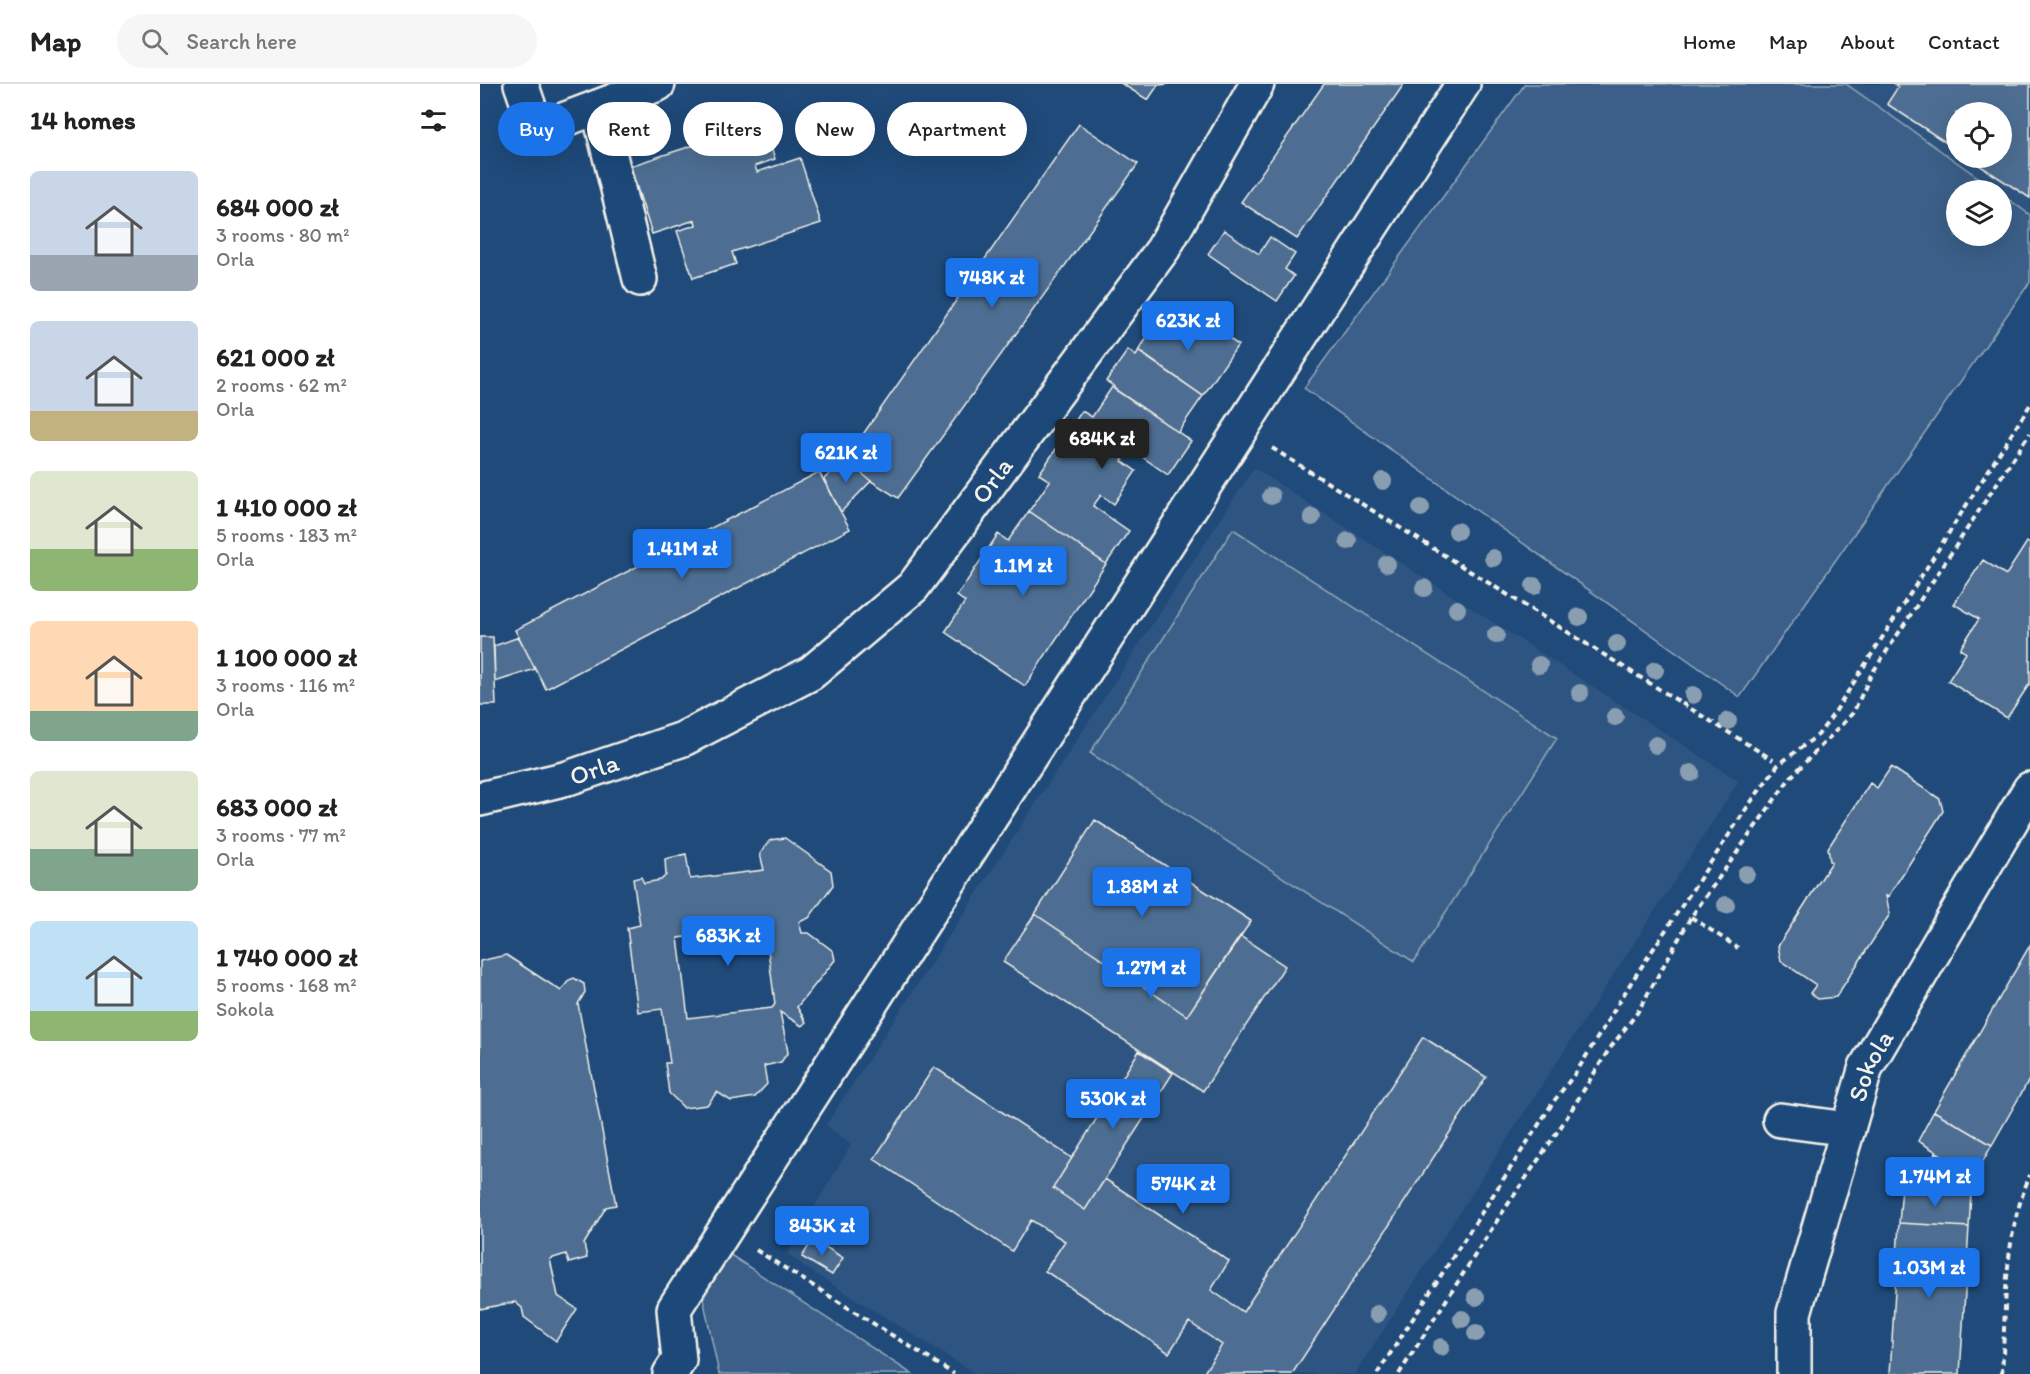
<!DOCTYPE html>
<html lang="en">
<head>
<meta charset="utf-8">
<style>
	:root { --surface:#fff; --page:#f6f6f6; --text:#222; --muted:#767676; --line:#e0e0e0; --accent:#1a73e8 }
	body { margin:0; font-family:Itim,sans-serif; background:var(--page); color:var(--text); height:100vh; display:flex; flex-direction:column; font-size:22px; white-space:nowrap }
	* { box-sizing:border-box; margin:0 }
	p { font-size:20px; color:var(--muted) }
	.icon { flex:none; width:33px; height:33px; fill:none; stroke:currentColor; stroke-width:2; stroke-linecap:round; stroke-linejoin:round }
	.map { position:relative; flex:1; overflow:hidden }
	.drawer { display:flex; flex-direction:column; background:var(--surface); width:480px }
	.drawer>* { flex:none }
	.top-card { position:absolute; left:18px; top:18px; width:570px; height:54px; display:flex; gap:12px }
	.tools { position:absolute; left:1466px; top:18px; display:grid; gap:12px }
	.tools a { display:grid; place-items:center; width:66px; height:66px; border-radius:50%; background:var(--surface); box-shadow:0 6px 24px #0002; font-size:30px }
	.price { position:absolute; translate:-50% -51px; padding:0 14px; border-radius:6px; background:var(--accent); color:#fff; font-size:20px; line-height:39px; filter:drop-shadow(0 2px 3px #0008) }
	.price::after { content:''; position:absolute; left:50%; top:36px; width:18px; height:14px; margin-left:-9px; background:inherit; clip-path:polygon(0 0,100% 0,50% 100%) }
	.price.current { background:#222; color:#fff }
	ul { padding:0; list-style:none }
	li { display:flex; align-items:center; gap:18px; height:150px; padding:0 30px }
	li span { display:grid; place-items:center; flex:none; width:168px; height:120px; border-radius:9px; color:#555 }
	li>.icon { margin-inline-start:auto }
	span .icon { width:72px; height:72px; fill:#fffc; stroke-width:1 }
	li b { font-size:26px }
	h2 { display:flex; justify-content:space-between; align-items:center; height:72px; padding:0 30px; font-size:26px }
	.pill { padding:0 21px; border-radius:27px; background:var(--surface); box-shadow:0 6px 24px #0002; font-size:21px; line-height:54px }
	.pill.current { background:var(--accent); color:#fff }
	header { display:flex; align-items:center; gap:36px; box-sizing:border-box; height:84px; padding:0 30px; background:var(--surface); border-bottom:2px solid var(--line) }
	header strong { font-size:28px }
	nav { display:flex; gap:33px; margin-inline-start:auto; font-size:21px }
	.search { width:420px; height:54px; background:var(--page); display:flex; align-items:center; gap:15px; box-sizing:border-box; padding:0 21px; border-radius:33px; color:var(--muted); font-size:22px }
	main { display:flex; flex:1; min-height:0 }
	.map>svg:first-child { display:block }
	.built { fill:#2d5581; fill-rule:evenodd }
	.green { fill:#3a5f88; stroke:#97a8b8; stroke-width:1.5 }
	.building { fill:#4d6e92; stroke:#f4f1e8; stroke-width:1.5; fill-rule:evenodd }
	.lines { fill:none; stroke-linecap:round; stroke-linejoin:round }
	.minor-casing { stroke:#f4f1e8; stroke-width:38 }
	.path { stroke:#f4f1e8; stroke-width:4; stroke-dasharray:6 4.5; stroke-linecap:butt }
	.minor { stroke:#1f4a7a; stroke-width:33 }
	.tree { fill:#8a9eb1 }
	.labels { text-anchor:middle; stroke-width:6; stroke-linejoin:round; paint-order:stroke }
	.street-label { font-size:26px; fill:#f4f1e8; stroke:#1f4a7a }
</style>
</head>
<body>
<header>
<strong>Map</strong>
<div class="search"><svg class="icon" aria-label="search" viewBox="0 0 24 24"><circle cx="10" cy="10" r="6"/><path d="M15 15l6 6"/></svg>Search here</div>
<nav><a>Home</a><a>Map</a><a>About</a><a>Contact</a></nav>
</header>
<main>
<section class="drawer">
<h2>14 homes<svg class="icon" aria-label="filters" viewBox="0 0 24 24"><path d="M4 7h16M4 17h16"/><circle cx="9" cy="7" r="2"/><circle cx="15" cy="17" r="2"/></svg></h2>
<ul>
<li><span style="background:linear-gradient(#c9d6e8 70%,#9aa5b1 0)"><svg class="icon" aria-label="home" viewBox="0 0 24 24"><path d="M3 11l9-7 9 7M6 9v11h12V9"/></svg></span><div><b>684 000 zł</b><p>3 rooms · 80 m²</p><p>Orla</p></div></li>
<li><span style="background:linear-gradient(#c9d6e8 75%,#c2b280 0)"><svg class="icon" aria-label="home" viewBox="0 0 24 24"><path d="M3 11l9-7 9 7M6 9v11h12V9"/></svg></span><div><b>621 000 zł</b><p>2 rooms · 62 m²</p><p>Orla</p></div></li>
<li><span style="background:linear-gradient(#dfe7d0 65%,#8fb573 0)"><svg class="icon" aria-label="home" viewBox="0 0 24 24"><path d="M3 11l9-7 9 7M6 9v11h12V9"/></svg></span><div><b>1 410 000 zł</b><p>5 rooms · 183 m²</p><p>Orla</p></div></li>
<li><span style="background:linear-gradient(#ffd9b3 75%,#7fa58c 0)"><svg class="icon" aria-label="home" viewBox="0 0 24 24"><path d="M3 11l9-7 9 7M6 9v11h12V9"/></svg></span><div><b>1 100 000 zł</b><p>3 rooms · 116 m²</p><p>Orla</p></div></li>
<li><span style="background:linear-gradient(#dfe7d0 65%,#7fa58c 0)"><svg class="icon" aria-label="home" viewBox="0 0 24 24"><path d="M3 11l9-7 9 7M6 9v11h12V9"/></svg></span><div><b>683 000 zł</b><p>3 rooms · 77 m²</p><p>Orla</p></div></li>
<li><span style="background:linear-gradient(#bfe0f5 75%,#8fb573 0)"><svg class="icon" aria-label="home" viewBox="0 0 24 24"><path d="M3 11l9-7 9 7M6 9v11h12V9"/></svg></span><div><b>1 740 000 zł</b><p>5 rooms · 168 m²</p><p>Sokola</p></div></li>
</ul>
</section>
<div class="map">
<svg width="1550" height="1290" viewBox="0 0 1550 1290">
	<rect width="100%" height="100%" fill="#1f4a7a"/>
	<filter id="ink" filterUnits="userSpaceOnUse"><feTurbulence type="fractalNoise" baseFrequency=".0167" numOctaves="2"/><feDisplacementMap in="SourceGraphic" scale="12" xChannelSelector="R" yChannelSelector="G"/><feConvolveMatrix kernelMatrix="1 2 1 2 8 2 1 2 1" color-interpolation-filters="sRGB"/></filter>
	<g filter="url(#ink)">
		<path class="built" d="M1366 0H1550V131L1521 110V106H1516ZM1476 28H1521V74H1476Z
			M774 384 1259 697 875 1290H496L326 1184 307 1169 371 1061 346 1041Z"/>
		<path class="green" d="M1045 0H1366L1516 106H1476V152H1521V110L1550 131V198L1260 613 824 304Z
			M753 445 1077 654 934 878 610 669Z
			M249 1170 432 1290H239L222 1209Z"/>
		<path class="building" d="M642 0H689L678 1 668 16Z
			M844 0H924L817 155 761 118Z
			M1414 0H1550V114L1488 74H1521V28H1476V65L1407 20 1418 3Z
			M279 26 295 75 275 82 277 88 320 74 341 139 252 168 256 180 213 194 197 147 216 141 215 136 172 150 150 82 236 54 232 42Z
			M599 40 658 80 418 414 391 397 365 376Z
			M744 146 779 170 790 153 815 170 805 185 814 192 797 217 728 170Z
			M685 228 719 251 728 239 758 261 723 312 658 267Z
			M648 266 656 272 659 267 723 312 698 348 634 305 635 303 626 297Z
			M632 303 711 357 688 391 651 365 642 377 656 387 634 420 621 411 613 422 649 447 626 480 549 427 570 397 559 390 602 327 612 333Z
			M365 376 391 397 361 428 344 395Z
			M339 388 370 445 66 605 35 546Z
			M549 427 626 480 545 602 465 548 485 518 477 512 518 450 528 457Z
			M1547 458 1550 460V599L1527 634 1468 597 1486 569 1480 565 1499 535 1474 520 1503 476 1526 491Z
			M0 553H13L16 621H0Z
			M39 553 55 585 15 598 14 562Z
			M1411 683 1460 715 1463 727 1408 813 1406 812 1410 830 1356 913 1338 915 1330 909 1336 901 1301 877 1298 862 1352 778 1350 777 1348 764 1390 699 1397 704Z
			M615 736 771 837 707 932 555 830Z
			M305 754 351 787 353 801 329 834 319 838 322 849H329L353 867 355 876 317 923 326 938 322 942 300 928 308 968 301 978 284 982 287 1000 275 1013 251 1017 237 1008 227 1021 204 1024 189 1009 185 979H190L182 925 158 928 147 844 160 841 153 795 161 793 164 799 181 796 186 791 185 775 206 770 210 795 284 786 280 770 290 756ZM285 843 295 920 292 924 208 934 198 854Z
			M555 830 707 932 760 852 805 882 723 1007 523 878Z
			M1550 861V994L1512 1061 1454 1027Z
			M26 871 81 907 89 896 94 894 104 900 105 908 98 920 136 1121 126 1123 104 1160 107 1174 89 1179 86 1170 70 1175 78 1212 97 1225 76 1257 44 1233 42 1224 35 1218 0 1225V877Z
			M943 953 1006 993 812 1290H723L742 1261 709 1238 689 1269 565 1187 585 1157 551 1136 532 1167 394 1075 454 983 592 1074 573 1104 605 1126 625 1095 749 1177 731 1206 763 1228Z
			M659 967 693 989 605 1126 573 1104Z
			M1454 1027 1512 1061 1495 1091 1438 1057Z
			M1456 1068 1490 1087 1484 1107 1445 1106Z
			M1422 1103 1491 1109 1489 1143 1419 1139Z
			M1419 1139 1489 1143 1480 1290H1410Z
			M333 1155 363 1174 352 1191 322 1173Z"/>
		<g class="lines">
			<defs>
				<g id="minor">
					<path d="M41 0 57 46 178 0"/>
					<path d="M118 23 160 195"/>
					<path id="s1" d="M0 715 88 694 203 655 331 589 433 503 683 165 777 0"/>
					<path d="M1300 1036 1368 1045"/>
					<path d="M190 1290 199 1276 194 1225 983 0"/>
					<path id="s2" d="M1314 1290V1229L1386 983 1550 705"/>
				</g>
			</defs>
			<use href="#minor" class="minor-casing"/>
			<path class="path" d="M792 364 1293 676
				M1211 833 1258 864
				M276 1166 474 1290
				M897 1290 1074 1017 1097 987 1152 897 1268 722 1298 681 1338 651 1355 628 1550 321
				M919 1290 1020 1132 1082 1041 1128 967 1157 929 1211 833 1310 694 1373 629 1391 591 1550 349
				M1522 1290C1526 1223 1523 1154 1550 1091"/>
			<use href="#minor" class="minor"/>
		</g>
		<g class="tree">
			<circle cx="903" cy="397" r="9"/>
			<circle cx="791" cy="412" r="9"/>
			<circle cx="941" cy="424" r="9"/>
			<circle cx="832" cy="433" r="9"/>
			<circle cx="977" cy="447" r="9"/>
			<circle cx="868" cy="457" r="9"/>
			<circle cx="1013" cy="474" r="9"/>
			<circle cx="907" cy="480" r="9"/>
			<circle cx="1054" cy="502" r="9"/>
			<circle cx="944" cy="504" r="9"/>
			<circle cx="977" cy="525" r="9"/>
			<circle cx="1099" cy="533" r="9"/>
			<circle cx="1016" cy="551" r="9"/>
			<circle cx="1137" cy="560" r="9"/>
			<circle cx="1059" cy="581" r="9"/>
			<circle cx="1175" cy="586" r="9"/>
			<circle cx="1100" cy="609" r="9"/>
			<circle cx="1213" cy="611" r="9"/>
			<circle cx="1135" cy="633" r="9"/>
			<circle cx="1248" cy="637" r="9"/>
			<circle cx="1176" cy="661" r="9"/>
			<circle cx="1211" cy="689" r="9"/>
			<circle cx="1266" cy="790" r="9"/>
			<circle cx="1246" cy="821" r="9"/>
			<circle cx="996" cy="1213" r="9"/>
			<circle cx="897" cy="1230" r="9"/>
			<circle cx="982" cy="1235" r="9"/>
			<circle cx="996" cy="1249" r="9"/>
			<circle cx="961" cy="1263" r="9"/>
		</g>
	</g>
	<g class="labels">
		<g class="street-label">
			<text dy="9" stroke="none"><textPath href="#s1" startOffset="622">Orla</textPath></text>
			<text dy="9" stroke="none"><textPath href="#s1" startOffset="118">Orla</textPath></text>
			<text dy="9" stroke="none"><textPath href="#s2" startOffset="320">Sokola</textPath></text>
		</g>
	</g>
</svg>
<div class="tools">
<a><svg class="icon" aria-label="locate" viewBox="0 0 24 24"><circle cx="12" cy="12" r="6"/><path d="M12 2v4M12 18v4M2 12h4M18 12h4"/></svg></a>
<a><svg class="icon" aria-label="layers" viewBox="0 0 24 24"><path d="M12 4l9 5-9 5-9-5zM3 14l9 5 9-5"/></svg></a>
</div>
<b class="price" style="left:512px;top:225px">748K zł</b>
<b class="price" style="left:708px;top:268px">623K zł</b>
<b class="price current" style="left:622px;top:386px">684K zł</b>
<b class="price" style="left:366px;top:400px">621K zł</b>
<b class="price" style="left:202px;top:496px">1.41M zł</b>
<b class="price" style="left:543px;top:513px">1.1M zł</b>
<b class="price" style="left:662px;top:834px">1.88M zł</b>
<b class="price" style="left:248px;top:883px">683K zł</b>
<b class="price" style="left:671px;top:915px">1.27M zł</b>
<b class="price" style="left:633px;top:1046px">530K zł</b>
<b class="price" style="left:1455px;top:1124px">1.74M zł</b>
<b class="price" style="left:703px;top:1131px">574K zł</b>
<b class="price" style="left:342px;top:1173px">843K zł</b>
<b class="price" style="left:1449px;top:1215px">1.03M zł</b>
<div class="top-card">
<a class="pill current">Buy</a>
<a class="pill">Rent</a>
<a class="pill">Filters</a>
<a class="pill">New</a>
<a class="pill">Apartment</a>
</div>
</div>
</main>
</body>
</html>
